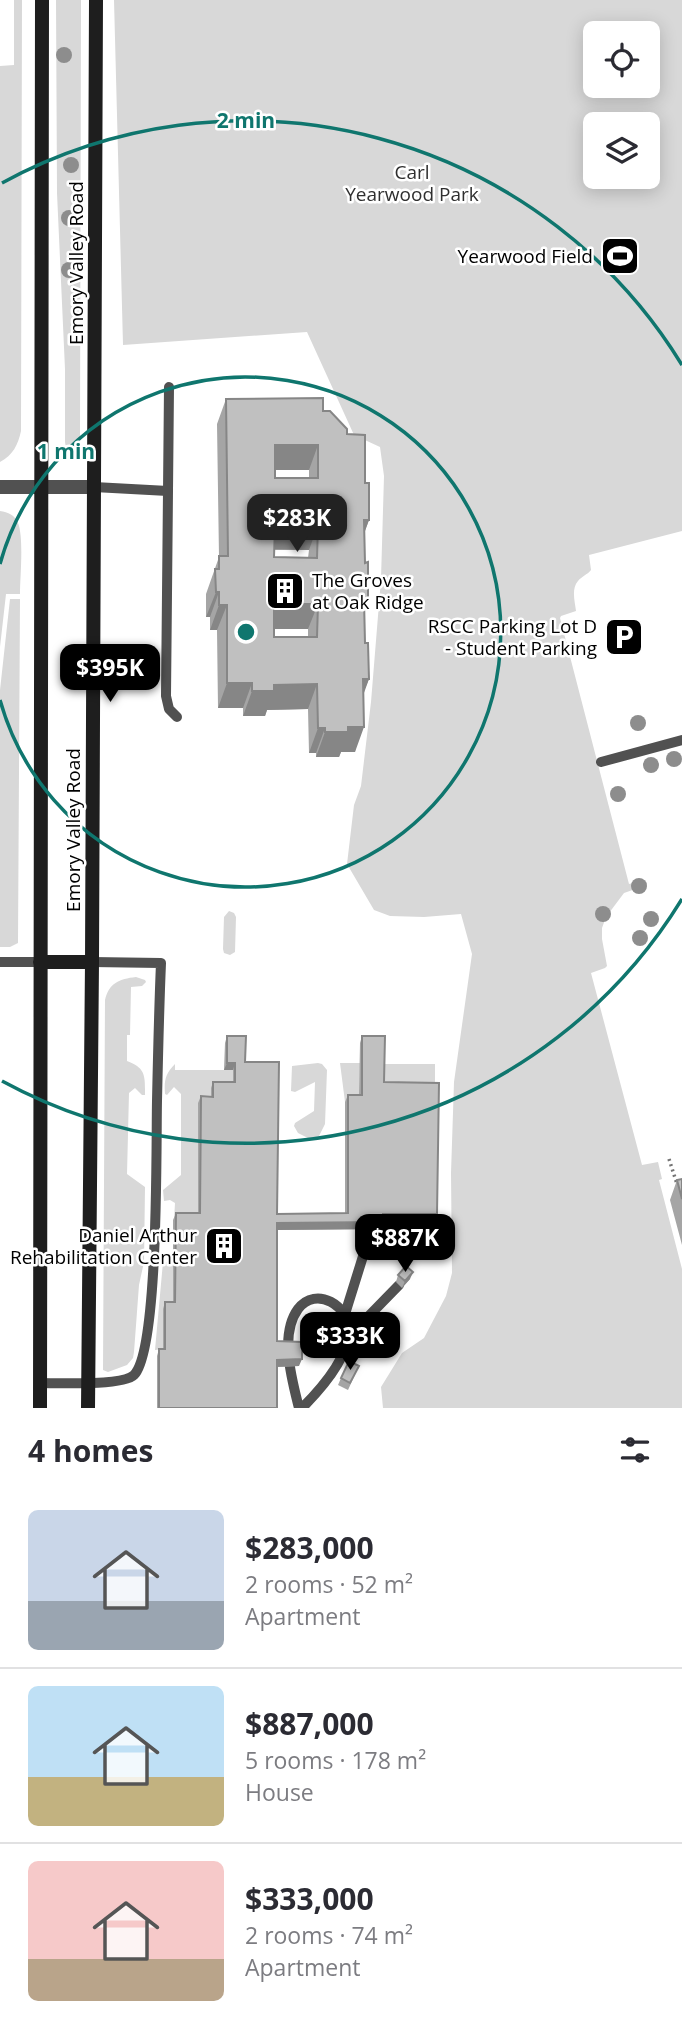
<!DOCTYPE html>
<html lang="en">
<head>
<meta charset="utf-8">
<style>
	:root { --surface:#fff; --page:#f2f2f3; --text:#2b2b33; --muted:#7c7c81; --line:#e1e1e2; --accent:#000 }
	body { margin:0; font-family:"Open Sans",sans-serif; background:var(--page); color:var(--text); height:100vh; display:flex; flex-direction:column; font-size:26px; white-space:nowrap }
	* { box-sizing:border-box; margin:0 }
	p { font-size:23px; color:var(--muted) }
	.icon { flex:none; width:38px; height:38px; fill:none; stroke:currentColor; stroke-width:2; stroke-linecap:round; stroke-linejoin:round }
	.map { position:relative; height:1408px; overflow:hidden }
	.sheet { display:flex; flex-direction:column; background:var(--surface); flex:1 }
	.sheet>* { flex:none }
	.controls { position:absolute; left:583px; top:21px; display:grid; gap:14px }
	.controls a { display:grid; place-items:center; width:77px; height:77px; border-radius:10px; background:var(--surface); box-shadow:0 4px 18px #0003; font-size:35px }
	.price { position:absolute; translate:-50% -60px; padding:0 16px; border-radius:14px; background:var(--accent); color:#fff; font-size:23px; line-height:46px; filter:drop-shadow(0 2px 4px #0008) }
	.price::after { content:''; position:absolute; left:50%; top:42px; width:21px; height:16px; margin-left:-10px; background:inherit; clip-path:polygon(0 0,100% 0,50% 100%) }
	.price.active { background:#222; color:#fff }
	ul { padding:0; list-style:none }
	li { display:flex; align-items:center; gap:21px; height:175px; padding:0 28px }
	li+li { border-top:2px solid var(--line) }
	li span { display:grid; place-items:center; flex:none; width:196px; height:140px; border-radius:10px; color:#555 }
	li>.icon { margin-inline-start:auto }
	span .icon { width:84px; height:84px; fill:#fffc; stroke-width:1 }
	li b { font-size:30px }
	h2 { display:flex; justify-content:space-between; align-items:center; height:84px; padding:0 28px; font-size:30px }
	.map>svg:first-child { display:block }
	.green { fill:#d8d8d8; fill-rule:evenodd }
	.lines { fill:none; stroke-linecap:round; stroke-linejoin:round }
	.path { stroke:#737373; stroke-width:3.5; stroke-dasharray:2 3.5; stroke-linecap:butt }
	.service { stroke:#515151; stroke-width:10 }
	.minor { stroke:#515151; stroke-width:14 }
	.secondary { stroke:#1e1e1e; stroke-width:14 }
	.tree { fill:#8d8d8d }
	.wall { fill:#a5a5a5; fill-rule:evenodd }
	.shaded-wall { fill:#868686 }
	.building { fill:#c0c0c0; stroke:#868686; stroke-width:2; fill-rule:evenodd }
	.ring { fill:none; stroke:#0f766e; stroke-width:3.5 }
	.labels { text-anchor:middle; stroke-width:5; stroke-linejoin:round; paint-order:stroke }
	.park-label { font-size:19px; fill:#2f2f2f; stroke:#fff }
	.poi-label { font-size:19px; fill:#000; stroke:#fff; text-anchor:end }
	.street-label { font-size:19px; fill:#000; stroke:#fff }
	.centre { fill:#0f766e; stroke:#fff; stroke-width:3.5 }
	.ring-label { font-size:21px; text-anchor:middle; font-weight:bold; fill:#0f766e; stroke:#fff; stroke-width:5; stroke-linejoin:round; paint-order:stroke }
</style>
</head>
<body>
<div class="map">
<svg width="682" height="1408" viewBox="0 0 682 1408">
	<rect width="100%" height="100%" fill="#fff"/>
	<path class="green" d="M14 0H22L21 431C18 445 13 455 0 462V66L14 65Z
		M56 0H81L80 435 79 446 75 456 71 457 67 454 65 442V369L57 193Z
		M114 0H682V531L589 555 591 570C587 575 582 576 578 581 571 589 575 602 576 611L561 616 560 618 629 884 645 880 647 883V885L624 893 606 917 602 928V939L607 966 605 968 591 973 642 1165 658 1162 662 1179 659 1180 682 1269V1408H383L381 1387 402 1353 424 1338 446 1296 452 1273 451 1173 454 1082 472 954 461 914 424 917 390 916 374 910 347 864 354 805 361 786 371 702 381 579 384 476 380 447 354 435 307 332 123 345ZM595 33H648V86H595ZM595 124H648V177H595Z
		M0 511C8 512 15 515 18 523 24 538 20 577 20 594H6L0 647Z
		M10 599H20L18 943 10 947H0V690Z
		M229 911 234 913 236 917 235 952 230 955 224 953 223 949 224 917Z
		M136 977 145 980 146 982 142 986 131 987 130 1035H127V1061C146 1068 145 1076 145 1095H142L135 1088 129 1093 127 1174 145 1187 144 1262 139 1285 134 1352 133 1358 127 1365 108 1372 103 1370 105 1000C109 983 119 979 136 977Z
		M318 1063 322 1064 327 1070 325 1124 319 1136 310 1139 298 1133 294 1126 295 1123 314 1111 315 1082 295 1092 291 1091 292 1066Z
		M340 1063H360L359 1102H345Z
		M175 1064V1070H233V1089L211 1104 198 1220H174L175 1203 170 1200 164 1201 163 1190 181 1175V1094L174 1087 167 1095 165 1094C164 1081 165 1074 175 1064Z
		M382 1064H435V1090L382 1089Z
		M163 1262H173V1309L163 1349 155 1350Z"/>
	<g class="lines">
		<path class="path" d="M669 1159 677 1184"/>
		<path class="service" d="M94 487 168 491 166 696 169 709 177 717
			M168 491 169 387
			M601 762 682 740
			M0 962H40
			M345 1314 374 1221
			M349 1332 360 1325 399 1285
			M40 1383C58 1383 123 1386 134 1375 159 1350 156 1145 157 1101 158 1055 159 1009 161 963L92 962
			M299 1408C292 1380 279 1335 298 1309 316 1285 350 1306 349 1332 347 1360 321 1389 302 1408"/>
		<path class="minor" d="M0 487H94"/>
		<path class="secondary" d="M40 962H92
			M40 1408 42 0
			M88 1408 92 962 96 0"/>
	</g>
	<g class="tree">
		<circle cx="64" cy="55" r="8"/>
		<circle cx="71" cy="165" r="8"/>
		<circle cx="69" cy="218" r="8"/>
		<circle cx="69" cy="270" r="8"/>
		<circle cx="638" cy="723" r="8"/>
		<circle cx="674" cy="759" r="8"/>
		<circle cx="651" cy="765" r="8"/>
		<circle cx="618" cy="794" r="8"/>
		<circle cx="639" cy="886" r="8"/>
		<circle cx="603" cy="914" r="8"/>
		<circle cx="651" cy="919" r="8"/>
		<circle cx="640" cy="938" r="8"/>
	</g>
	<path class="wall" d="M226 399 323 411 347 434 365 483 369 520 364 533 365 563 368 599 364 610 365 643 369 679 363 693 355 752H341L339 757H316V753H309L308 709 267 710 265 716H243V708H218L217 630H210V617H206V594L219 557 217 424ZM275 470H309V478H275ZM274 550H309L308 558 274 557ZM274 629H308V637H274Z
		M227 1036 245 1062 277 1214 345 1213V1102L348 1095H359L360 1043 362 1036 384 1082 437 1214 435 1221H383L381 1229 277 1230V1341L299 1366 277 1367 276 1408H157V1356L159 1349H163V1309L165 1302H173V1220L176 1213H198V1103L201 1096 211 1097V1088L213 1082H233V1070H224L225 1043Z
		M682 1179V1245L670 1200 677 1180Z
		M398 1275 410 1279 402 1288 396 1282Z
		M359 1366 348 1390 338 1385 341 1378Z"/>
	<path class="shaded-wall" d="M275 445H318L309 470H266Z
		M364 520H369L360 545Z
		M275 525H318L309 550 266 549Z
		M216 592H219L210 617H206Z
		M274 604H318L308 629H265Z
		M219 605H227L217 630H210Z
		M363 679H369L360 704Z
		M227 683H252L243 708H218Z
		M317 684 308 709 267 710 265 716H243L252 691 274 685Z
		M348 727H364L355 752H341L339 757H316L325 732Z
		M318 728H325L316 753H309Z
		M227 1063H235L233 1070H224Z
		M383 1214H437L435 1221H381Z
		M383 1222 381 1229 275 1230 277 1223Z
		M413 1272 410 1279 402 1288 405 1281Z
		M302 1359 299 1366 274 1367 277 1360Z"/>
	<path class="building" d="M323 398V411H330L347 429V434L365 435V483H369V520H364L365 563 368 562V599H364L365 643H368L369 679H363L364 727H348V732H325V728H318L317 684 274 685V691H252V683H227V605H219V592H216L215 569H219V556H228L226 399ZM275 445H318V478H275ZM275 525H318L317 558 274 557ZM274 604H318L317 637H274Z
		M227 1036H246L245 1062H279L277 1214 348 1213V1095H362V1036H385L384 1082 439 1083 437 1214H383V1222L277 1223V1341L302 1342V1359L277 1360V1408H159V1349H165V1302H175L176 1213H200L201 1096 213 1097V1082H235V1063H227Z
		M682 1179V1199L677 1180Z
		M406 1266 413 1272 405 1281 398 1275Z
		M349 1361 359 1366 350 1383 341 1378Z"/>
	<g class="ring">
		<path d="M0 564A255 255 0 1 1 0 700"/>
		<path d="M682 899A511 511 0 0 1 2 1081M2 183A511 511 0 0 1 682 365"/>
	</g>
	<defs>
		<symbol id="stadium-square" viewBox="-11 -11 22 22"><rect x="-9" y="-9" width="18" height="18" rx="4" fill="#000" stroke="#fff"/><path d="M0-5a6.5 5 0 1 0 0 10a6.5 5 0 1 0 0-10ZM-3.5-1.8h7v3.6h-7Z" fill="#fff"/></symbol>
		<symbol id="building-square" viewBox="-11 -11 22 22"><rect x="-9" y="-9" width="18" height="18" rx="4" fill="#000" stroke="#fff"/><path d="M-4-6H4V6H1V3H-1V6H-4ZM-2.5-4.3h1.7v1.8h-1.7ZM.8-4.3h1.7v1.8H.8ZM-2.5-1h1.7V.8h-1.7ZM.8-1h1.7V.8H.8Z" fill="#fff"/></symbol>
		<symbol id="parking-square" viewBox="-11 -11 22 22"><rect x="-9" y="-9" width="18" height="18" rx="4" fill="#000" stroke="#fff"/><path d="M-3.5-5.5H1a3.5 3.5 0 0 1 0 7H-1V5.5H-3.5ZM-1-3.4V-.6H.8a1.4 1.4 0 0 0 0-2.8Z" fill="#fff"/></symbol>
	</defs>
	<g fill-rule="evenodd">
		<use href="#stadium-square" x="598" y="234" width="44" height="44"/>
		<use href="#building-square" x="263" y="569" width="44" height="44"/>
		<use href="#parking-square" x="602" y="615" width="44" height="44"/>
		<use href="#building-square" x="202" y="1224" width="44" height="44"/>
	</g>
	<g class="labels">
		<g class="park-label">
			<text x="412" y="179">Carl<tspan x="412" dy="22">Yearwood Park</tspan></text>
		</g>
		<g class="poi-label">
			<text x="593" y="263">Yearwood Field</text>
			<text x="312" y="587" text-anchor="start">The Groves<tspan x="312" dy="22">at Oak Ridge</tspan></text>
			<text x="597" y="633">RSCC Parking Lot D<tspan x="597" dy="22">- Student Parking</tspan></text>
			<text x="197" y="1242">Daniel Arthur<tspan x="197" dy="22">Rehabilitation Center</tspan></text>
		</g>
		<g class="street-label">
			<text transform="translate(76 263) rotate(-90)" y="7">Emory Valley Road</text>
			<text transform="translate(73 830) rotate(-90)" y="7">Emory Valley Road</text>
		</g>
	</g>
	<circle cx="246" cy="632" r="10" class="centre"/>
	<g class="ring-label">
		<text x="246" y="128">2 min</text>
		<text x="66" y="459">1 min</text>
	</g>
</svg>
<div class="controls">
<a><svg class="icon" aria-label="locate" viewBox="0 0 24 24"><circle cx="12" cy="12" r="6"/><path d="M12 2v4M12 18v4M2 12h4M18 12h4"/></svg></a>
<a><svg class="icon" aria-label="layers" viewBox="0 0 24 24"><path d="M12 4l9 5-9 5-9-5zM3 14l9 5 9-5"/></svg></a>
</div>
<b class="price active" style="left:297px;top:554px">$283K</b>
<b class="price" style="left:110px;top:704px">$395K</b>
<b class="price" style="left:405px;top:1274px">$887K</b>
<b class="price" style="left:350px;top:1372px">$333K</b>
</div>
<section class="sheet">
<h2>4 homes<svg class="icon" aria-label="filters" viewBox="0 0 24 24"><path d="M4 7h16M4 17h16"/><circle cx="9" cy="7" r="2"/><circle cx="15" cy="17" r="2"/></svg></h2>
<ul>
<li><span style="background:linear-gradient(#c9d6e8 65%,#9aa5b1 0)"><svg class="icon" aria-label="home" viewBox="0 0 24 24"><path d="M3 11l9-7 9 7M6 9v11h12V9"/></svg></span><div><b>$283,000</b><p>2 rooms · 52 m²</p><p>Apartment</p></div></li>
<li><span style="background:linear-gradient(#bfe0f5 65%,#c2b280 0)"><svg class="icon" aria-label="home" viewBox="0 0 24 24"><path d="M3 11l9-7 9 7M6 9v11h12V9"/></svg></span><div><b>$887,000</b><p>5 rooms · 178 m²</p><p>House</p></div></li>
<li><span style="background:linear-gradient(#f6c9c9 70%,#b9a48a 0)"><svg class="icon" aria-label="home" viewBox="0 0 24 24"><path d="M3 11l9-7 9 7M6 9v11h12V9"/></svg></span><div><b>$333,000</b><p>2 rooms · 74 m²</p><p>Apartment</p></div></li>
</ul>
</section>
</body>
</html>
